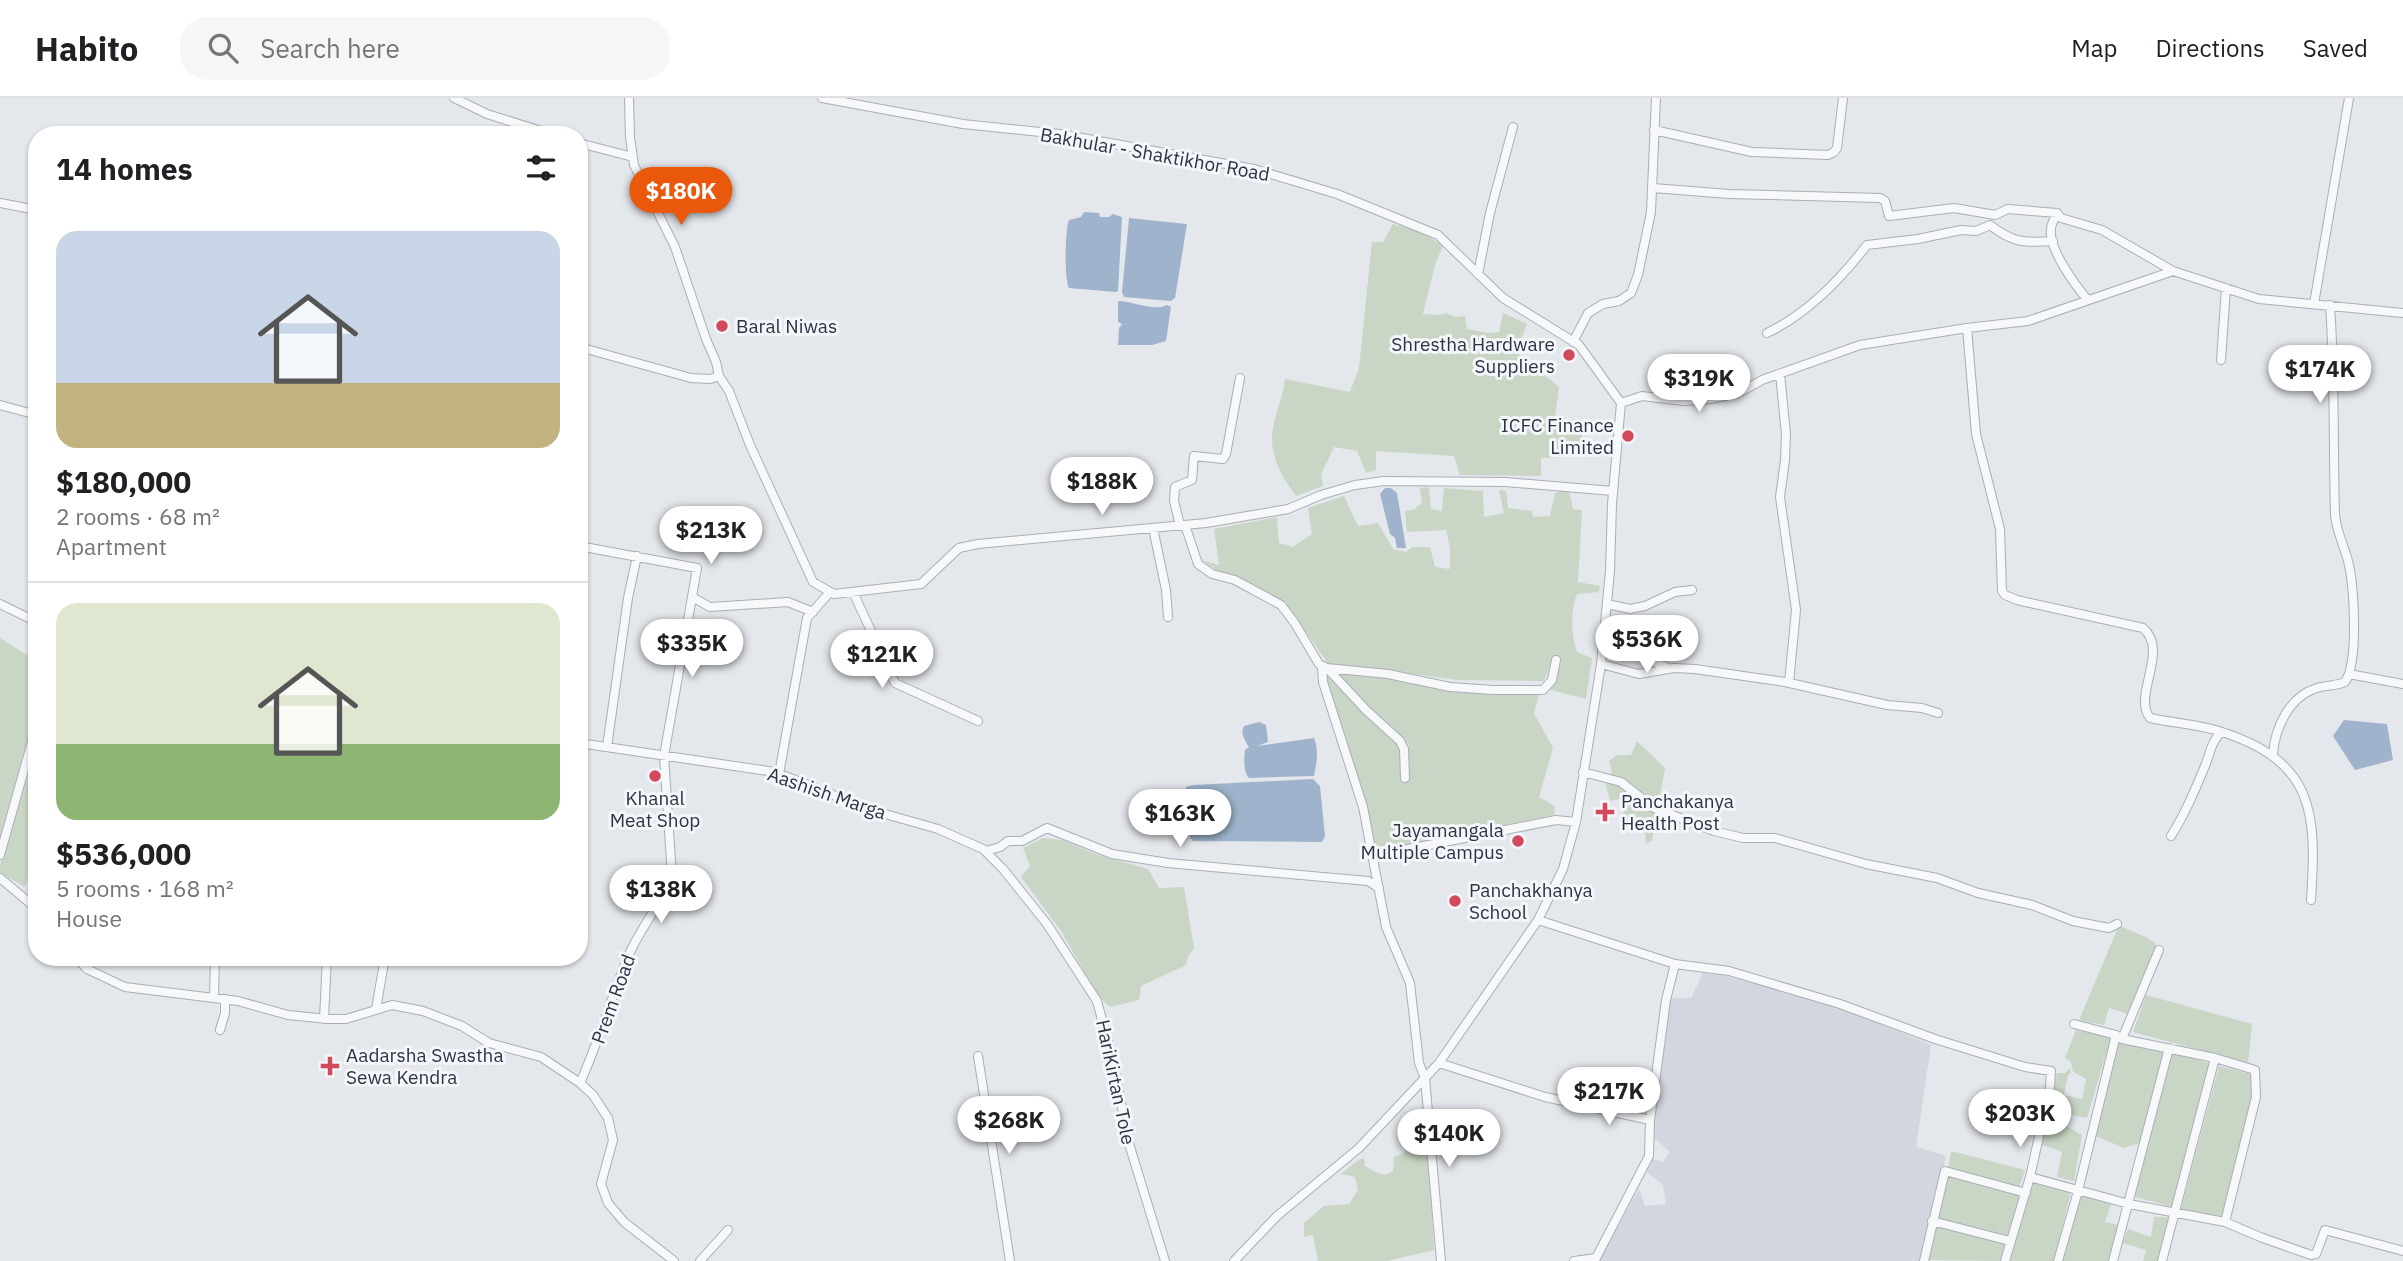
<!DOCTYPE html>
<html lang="en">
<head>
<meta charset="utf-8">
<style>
	:root { --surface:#fff; --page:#f6f6f6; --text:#202124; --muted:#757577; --line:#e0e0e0; --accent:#ea580c }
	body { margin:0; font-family:"IBM Plex Sans",sans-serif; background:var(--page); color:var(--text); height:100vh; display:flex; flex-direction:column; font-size:26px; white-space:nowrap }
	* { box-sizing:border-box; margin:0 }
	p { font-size:23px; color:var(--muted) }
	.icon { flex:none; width:38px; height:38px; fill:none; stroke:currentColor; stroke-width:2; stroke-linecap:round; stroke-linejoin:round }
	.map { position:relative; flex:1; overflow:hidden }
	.sheet { position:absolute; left:28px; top:28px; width:560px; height:840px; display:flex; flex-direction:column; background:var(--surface); border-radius:28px; box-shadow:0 2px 5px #0004 }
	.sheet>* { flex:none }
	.price { position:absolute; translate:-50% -60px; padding:0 16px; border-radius:24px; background:#fff; color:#222; font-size:23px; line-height:46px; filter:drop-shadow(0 2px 4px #0008) }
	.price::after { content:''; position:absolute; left:50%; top:42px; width:21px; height:16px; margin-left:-10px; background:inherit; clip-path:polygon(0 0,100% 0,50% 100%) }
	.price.current { background:var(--accent); color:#fff }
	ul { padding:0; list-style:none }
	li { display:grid; align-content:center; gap:14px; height:371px; padding:0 28px }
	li+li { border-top:2px solid var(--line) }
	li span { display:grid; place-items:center; height:217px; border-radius:21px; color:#555 }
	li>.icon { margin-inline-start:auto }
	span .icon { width:126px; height:126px; fill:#fffc; stroke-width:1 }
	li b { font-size:30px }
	h2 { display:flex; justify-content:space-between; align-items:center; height:84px; padding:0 28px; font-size:30px }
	header { display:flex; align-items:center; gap:42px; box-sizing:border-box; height:98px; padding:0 35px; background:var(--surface); border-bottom:2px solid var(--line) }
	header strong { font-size:33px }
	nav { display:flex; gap:38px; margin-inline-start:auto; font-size:24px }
	.search { width:490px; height:63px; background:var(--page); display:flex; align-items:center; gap:18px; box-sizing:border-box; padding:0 24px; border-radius:28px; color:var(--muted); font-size:26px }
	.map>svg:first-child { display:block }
	.built { fill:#d2d6de }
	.green { fill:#c9d6c5 }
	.water { fill:#9fb4cc }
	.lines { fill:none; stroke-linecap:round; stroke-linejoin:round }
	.minor-casing { stroke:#a9aeb7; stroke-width:10 }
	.minor { stroke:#f7f8fa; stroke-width:8 }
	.poi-dot { fill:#d1495b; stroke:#f4f6f9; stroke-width:2.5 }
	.labels { text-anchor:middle; stroke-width:6; stroke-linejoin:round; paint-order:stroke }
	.street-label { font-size:19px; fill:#2b3445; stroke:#f4f6f9 }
	.poi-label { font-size:19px; fill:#2b3445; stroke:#f4f6f9; text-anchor:start }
</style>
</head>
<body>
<header>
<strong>Habito</strong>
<div class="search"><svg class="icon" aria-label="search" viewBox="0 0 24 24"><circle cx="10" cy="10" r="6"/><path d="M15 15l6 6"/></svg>Search here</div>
<nav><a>Map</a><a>Directions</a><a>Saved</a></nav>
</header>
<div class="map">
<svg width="2403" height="1163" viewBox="0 0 2403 1163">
	<rect width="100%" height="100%" fill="#e4e7ec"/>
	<path class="built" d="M1703 875 1726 878 1840 909 1931 947 1916 1049 1946 1058 1921 1163H1599L1639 1091 1645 1108 1666 1106 1663 1087 1647 1074 1652 1061 1663 1064 1670 1054 1651 1037 1669 900H1691Z"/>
	<path class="green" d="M1393 126 1422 134 1443 148 1436 164 1423 216 1437 217 1446 215 1455 219 1465 218 1467 231 1488 235 1499 234 1503 215 1527 226 1516 254 1559 289 1555 319 1576 322 1583 333 1578 358 1541 360V378L1460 377 1454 358 1376 353V372L1366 375 1357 353 1334 349 1321 376 1323 388 1296 398C1282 379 1268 355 1273 330 1276 313 1283 298 1285 281L1350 294 1359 270 1372 144H1383Z
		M1429 389 1431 411 1442 413 1444 390 1483 393 1484 419 1504 415 1499 392 1506 393 1508 410 1532 413 1533 419 1550 418 1555 395 1569 392 1573 411 1582 412 1578 484 1600 488 1599 494 1577 496C1570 514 1571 535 1577 554L1592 560 1586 601 1551 592 1539 597 1534 615 1553 650 1539 699 1555 708 1554 717 1375 754 1326 584V573L1399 647 1402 681 1407 684 1409 647 1333 574 1385 578 1449 592 1541 594 1556 584 1561 561 1554 558 1544 583 1457 582 1394 573 1329 567 1285 504 1241 481 1216 472 1202 462 1219 467 1214 431 1277 419 1279 445 1293 449 1312 436 1308 410 1344 398 1358 428 1378 425 1393 451 1406 454 1412 449H1430L1435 469 1450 471V450L1446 432 1407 434 1405 413 1416 411 1417 408 1422 406 1420 390Z
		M0 540 27 557 32 547 37 548V609L0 738Z
		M1637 643 1665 670 1652 743 1646 746 1645 732 1629 728 1628 723 1623 720 1625 704 1620 701 1610 703 1606 688 1612 673 1609 663 1617 657H1631Z
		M37 651V785L28 780 25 789 0 775V767Z
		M1043 740 1063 742 1095 756 1148 771 1159 790 1184 789 1194 850 1188 858 1186 867 1141 888 1139 902 1110 909 1098 898 1061 833 1021 779 1030 768 1023 750Z
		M2119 827C2133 835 2145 836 2157 847L2128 916 2109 910 2104 927 2081 923 2080 920Z
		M2146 897 2252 926 2248 965 2133 934Z
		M2076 932 2111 939 2087 1020 2059 1014 2058 1016 2046 1012 2057 975H2065L2070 970 2071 975 2068 977 2064 997 2082 1001 2086 981 2073 974 2071 964 2065 960Z
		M2118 942 2124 946 2164 952 2140 1045 2124 1050 2093 1037Z
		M2171 953 2211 966 2173 1109 2135 1099Z
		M2219 968 2251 976 2252 997 2222 1121 2181 1111Z
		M2045 1023 2066 1028 2082 1037 2074 1083 2057 1079 2062 1054 2042 1047Z
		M1422 1034 1427 1038 1434 1152 1387 1163H1318L1313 1137 1304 1139V1125L1324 1108 1349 1106 1358 1092 1355 1079 1341 1076 1357 1063 1364 1060 1365 1068 1375 1074 1385 1077 1393 1073 1394 1059 1403 1056Z
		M1951 1053 2025 1072 2019 1090 1948 1071Z
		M1946 1075 2023 1097 2008 1140 1935 1121Z
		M2031 1082 2071 1093 2054 1163H2008Z
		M2079 1096 2112 1104 2105 1124 2118 1127 2108 1163H2062Z
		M2154 1119H2171L2158 1163H2143L2146 1152 2123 1145 2128 1131 2151 1139Z
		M1934 1126 2005 1144 2001 1163 1926 1162Z"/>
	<path class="water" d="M1084 114 1099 115 1100 119H1109L1113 116 1122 119 1118 193 1115 194 1069 190C1064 182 1065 131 1069 122L1081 119Z
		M1129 120 1187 126 1175 200 1171 203 1124 199 1122 194Z
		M1118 203C1134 203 1153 214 1167 207L1171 209 1166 243 1152 247H1118L1119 230 1122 226 1118 224Z
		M1385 390H1391L1397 395 1406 450H1397L1395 440 1390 436 1380 396Z
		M2344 622 2387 626 2393 662 2355 672 2333 638Z
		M1259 624 1266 627 1268 644 1257 648 1314 640C1319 653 1317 664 1314 678L1249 680C1243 673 1244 660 1245 652L1249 649C1245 642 1240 636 1244 628Z
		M1313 681 1320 688 1325 738 1322 744 1193 743 1190 739 1186 689 1193 687Z"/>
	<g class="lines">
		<defs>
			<path id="minor" d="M454 0 487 16 554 37
				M629 0 630 39 634 67 675 149 706 241 716 264 719 278 729 293 750 347 813 484 834 496 921 486 959 450 978 446 1206 425 1288 411 1321 397 1355 387 1384 383 1505 384 1613 393
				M822 0 963 26 1060 36 1254 71 1337 96 1438 137 1503 200 1579 247 1621 305
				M1654 32 1752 54 1828 57 1834 54 1837 50 1843 0
				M579 45 633 59
				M1653 90 1729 96 1880 100 1885 103 1889 118 1954 110 1995 117 2008 111 2057 115 2061 120 2102 132 2173 173
				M0 105 37 112
				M2057 115C2055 120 2051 126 2051 131 2048 150 2075 187 2087 201
				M1478 176 1490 115 1513 29
				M2314 206 2349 0
				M1967 230 1976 336 2000 431 2002 493 2005 497 2017 502 2143 530C2170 553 2132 597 2150 620 2173 625 2196 626 2219 633 2314 663 2317 713 2311 802
				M1767 235C1807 216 1840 182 1867 147L1918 141 1961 132 1976 133 1990 127C2013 145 2024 145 2053 143
				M1573 244 1588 215 1603 206 1619 203 1631 195 1638 177 1651 114 1656 0
				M579 249 691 280 710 281 719 278
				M2221 262 2226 190
				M1780 276 1786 336 1785 362 1780 399 1796 512 1789 585
				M1621 305 1642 298 1684 303 1710 301 1739 295 1762 282 1860 247 1967 230 2028 223 2173 173 2259 201 2403 215
				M0 307 37 317
				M1180 427 1174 403 1175 389 1192 382 1194 358 1223 361 1226 356 1240 280
				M1185 427 1198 466 1212 476 1235 482 1281 507 1294 524 1319 566 1327 570 1388 576 1450 589 1493 592H1543L1552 582 1556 562
				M1153 430 1166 492 1168 519
				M579 448 697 470 692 499 710 509 788 504 813 514
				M853 494 895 585 978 623
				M0 506 37 524
				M1607 506 1630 511 1645 508 1675 494 1692 492
				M1639 545 1644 546 1654 564 1668 570
				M1601 566 1639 576 1674 570 1695 571 1785 584 1887 607 1922 610 1938 615
				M1322 568 1323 584 1363 709 1386 829 1410 885 1419 965 1425 980 1441 1163
				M1327 570 1366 612 1400 643 1404 651 1405 680
				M2349 576 2403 586
				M579 645 775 674 871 712 938 731 983 751 1003 771 1047 826 1097 903 1111 955 1130 1049 1165 1163
				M607 649 628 500 637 458
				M2273 656C2275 629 2290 598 2317 590 2327 587 2336 588 2345 584 2359 564 2354 487 2348 463 2344 447 2336 433 2335 416 2333 347 2335 277 2330 207
				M1583 674 1621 684 1654 710 1714 733 1743 740H1775L1866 766 1937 780 1978 795 2032 807 2073 823 2109 830 2117 826
				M779 676 807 520 830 494
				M2171 738C2185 716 2195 692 2205 668 2210 656 2211 644 2221 634
				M986 753 1000 749 1008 743H1022L1047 730 1112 756 1168 765 1368 783 1379 790
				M0 757 37 626
				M1373 758 1556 722 1576 724
				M0 780 37 811
				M1538 822 1675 866 1666 902 1650 1022
				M75 859 87 871 125 889 238 903 288 917 328 921H346L392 907 423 913 462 928 489 945 541 959 580 985 593 997 608 1020 613 1042 601 1086 608 1105 624 1124 674 1163
				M1675 866 1729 873 1840 906 1935 941 2025 969 2051 973 2050 989 2030 1079 2129 1106 2225 1124 2260 1139 2311 1157 2316 1156 2325 1132 2403 1153
				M87 871 90 859
				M214 900 215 859
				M376 911 385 859
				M324 921 327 859
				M2074 926 2116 937 2122 941 2215 960 2255 972 2256 999 2225 1124
				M220 932 225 915V901
				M2122 941 2159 852
				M978 958 1010 1163
				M1439 965 1545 999 1650 1022 1649 1058 1596 1160 1574 1163
				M580 985C599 943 611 900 628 859 640 830 661 807 672 778L664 658 692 499
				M1932 1123 2010 1143
				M700 1163 728 1132
				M1234 1163 1277 1118 1359 1050 1439 965 1538 822 1563 771 1576 724 1601 566 1610 473 1612 406 1621 305
				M1924 1163 1945 1073 2026 1095
				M2005 1163 2030 1079
				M2058 1163 2078 1093 2116 937
				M2113 1163 2169 950
				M2162 1163 2215 960"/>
		</defs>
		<use href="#minor" class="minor-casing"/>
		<use href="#minor" class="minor"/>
	</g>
	<g class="poi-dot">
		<circle cx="722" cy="228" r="7"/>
		<circle cx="1569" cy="257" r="7"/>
		<circle cx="1628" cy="338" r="7"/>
		<circle cx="655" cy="678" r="7"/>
		<path d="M1601.5 703.5h7v7h7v7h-7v7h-7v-7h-7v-7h7z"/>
		<circle cx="1518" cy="743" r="7"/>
		<circle cx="1455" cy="803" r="7"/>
		<path d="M326.5 957.5h7v7h7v7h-7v7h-7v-7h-7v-7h7z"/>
	</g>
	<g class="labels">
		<g class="street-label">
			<text transform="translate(1155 56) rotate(10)" y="7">Bakhular - Shaktikhor Road</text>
			<text transform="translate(827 695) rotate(19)" y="7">Aashish Marga</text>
			<text transform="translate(613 901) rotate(-70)" y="7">Prem Road</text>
			<text transform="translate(1116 984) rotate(78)" y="7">HariKirtan Tole</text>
		</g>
		<g class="poi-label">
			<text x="736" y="235">Baral Niwas</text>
			<text x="1555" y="253" text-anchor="end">Shrestha Hardware<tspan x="1555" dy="22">Suppliers</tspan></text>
			<text x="1614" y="334" text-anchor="end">ICFC Finance<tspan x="1614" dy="22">Limited</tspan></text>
			<text x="655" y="707" text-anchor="middle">Khanal<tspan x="655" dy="22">Meat Shop</tspan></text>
			<text x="1621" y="710">Panchakanya<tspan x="1621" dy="22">Health Post</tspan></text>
			<text x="1504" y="739" text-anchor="end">Jayamangala<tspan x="1504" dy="22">Multiple Campus</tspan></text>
			<text x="1469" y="799">Panchakhanya<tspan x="1469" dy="22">School</tspan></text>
			<text x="346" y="964">Aadarsha Swastha<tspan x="346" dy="22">Sewa Kendra</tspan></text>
		</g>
	</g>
</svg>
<b class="price current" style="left:681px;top:129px">$180K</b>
<b class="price" style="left:2320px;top:307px">$174K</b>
<b class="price" style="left:1699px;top:316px">$319K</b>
<b class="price" style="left:1102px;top:419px">$188K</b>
<b class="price" style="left:711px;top:468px">$213K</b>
<b class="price" style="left:1647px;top:577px">$536K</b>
<b class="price" style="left:692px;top:581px">$335K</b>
<b class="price" style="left:882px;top:592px">$121K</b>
<b class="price" style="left:1180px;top:751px">$163K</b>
<b class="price" style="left:661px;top:827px">$138K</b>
<b class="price" style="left:1609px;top:1029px">$217K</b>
<b class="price" style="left:2020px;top:1051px">$203K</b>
<b class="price" style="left:1009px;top:1058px">$268K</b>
<b class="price" style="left:1449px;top:1071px">$140K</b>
<section class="sheet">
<h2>14 homes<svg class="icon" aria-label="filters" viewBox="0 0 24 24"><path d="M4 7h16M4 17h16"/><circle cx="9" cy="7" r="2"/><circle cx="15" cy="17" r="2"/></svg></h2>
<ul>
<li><span style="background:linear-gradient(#c9d6e8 70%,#c2b280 0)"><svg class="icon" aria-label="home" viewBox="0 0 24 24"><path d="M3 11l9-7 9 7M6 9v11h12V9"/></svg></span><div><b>$180,000</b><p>2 rooms · 68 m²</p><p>Apartment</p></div></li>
<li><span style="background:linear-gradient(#dfe7d0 65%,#8fb573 0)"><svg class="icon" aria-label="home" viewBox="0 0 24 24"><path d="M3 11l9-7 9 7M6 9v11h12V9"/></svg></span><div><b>$536,000</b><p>5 rooms · 168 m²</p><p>House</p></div></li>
</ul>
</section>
</div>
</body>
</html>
